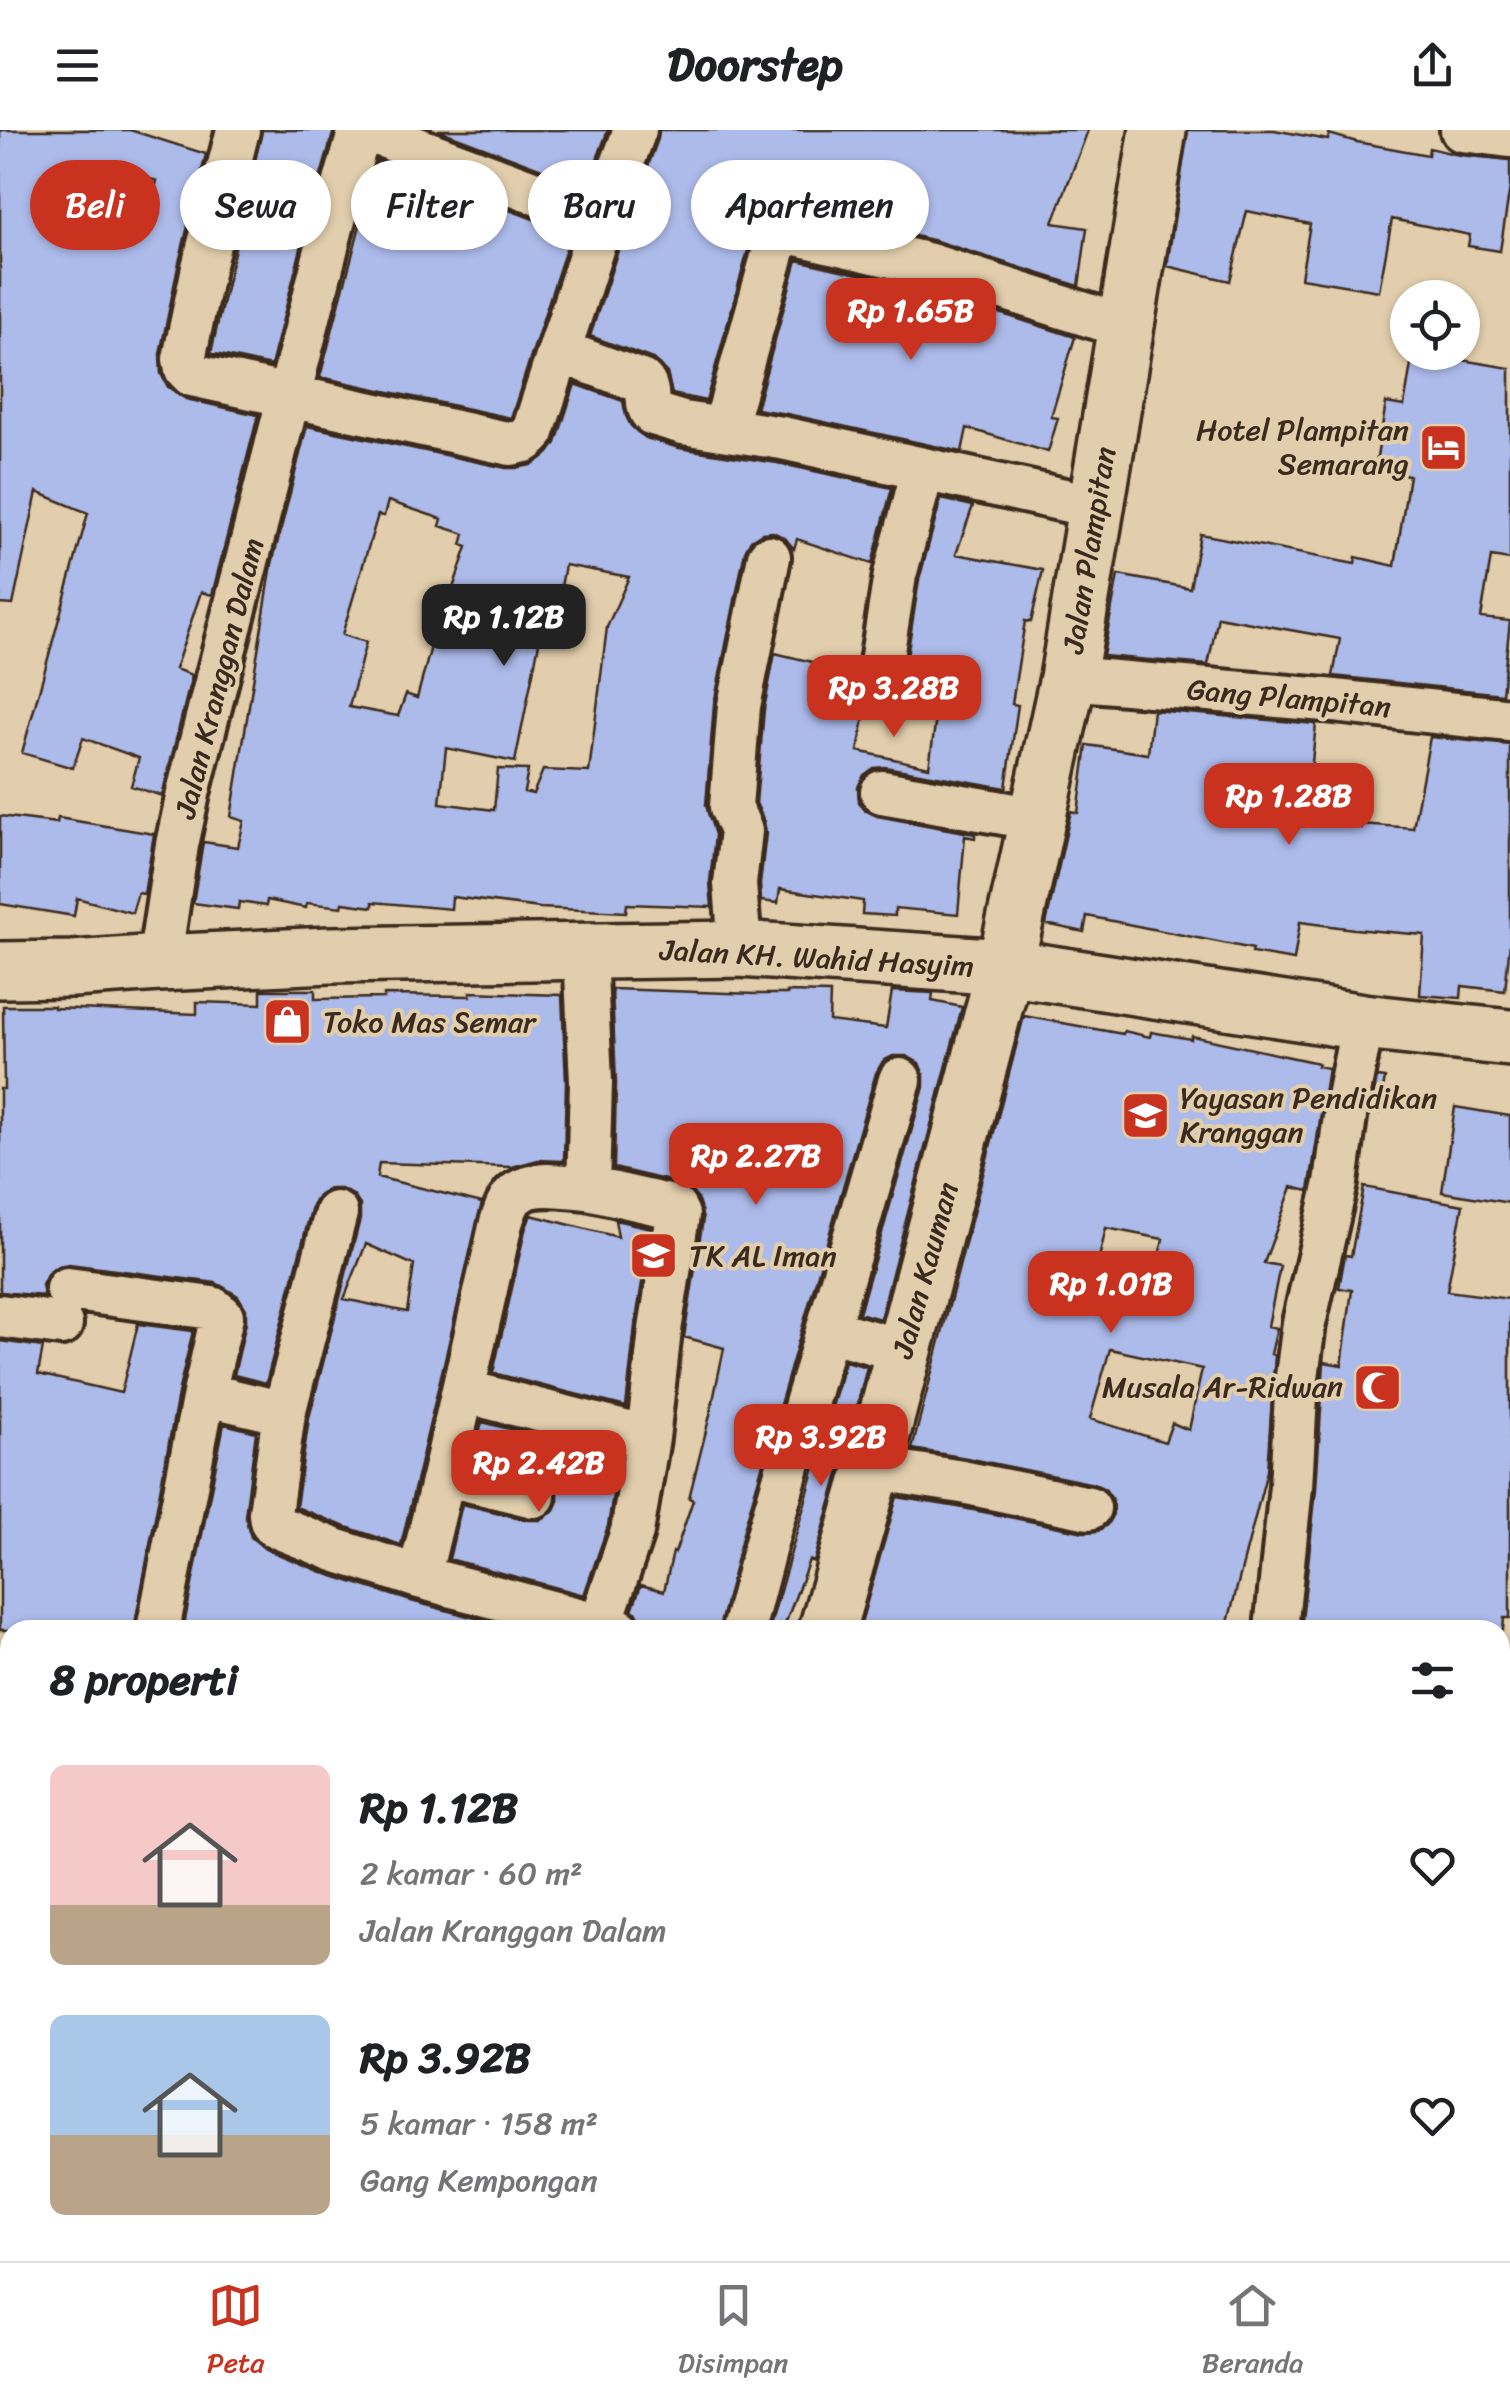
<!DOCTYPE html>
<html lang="id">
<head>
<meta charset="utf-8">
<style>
	:root { --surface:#fff; --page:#f2f2f2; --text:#202124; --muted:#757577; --line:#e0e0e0; --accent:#c8321e }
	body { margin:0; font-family:Sriracha,sans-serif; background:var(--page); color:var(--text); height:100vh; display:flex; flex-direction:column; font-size:38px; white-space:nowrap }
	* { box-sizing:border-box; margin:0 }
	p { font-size:32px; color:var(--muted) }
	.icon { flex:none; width:55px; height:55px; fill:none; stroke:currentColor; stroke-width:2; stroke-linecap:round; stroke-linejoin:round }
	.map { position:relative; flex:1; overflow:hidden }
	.side { position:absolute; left:0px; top:1490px; width:1510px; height:642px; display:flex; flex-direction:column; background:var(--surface); border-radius:30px 30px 0 0; box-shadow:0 2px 8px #0004 }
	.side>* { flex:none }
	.guide { position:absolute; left:30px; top:30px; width:1000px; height:90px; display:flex; gap:20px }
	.tools { position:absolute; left:1390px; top:150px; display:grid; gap:20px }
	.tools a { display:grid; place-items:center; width:90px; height:90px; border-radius:50%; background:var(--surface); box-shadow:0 2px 8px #0004; font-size:50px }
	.price { position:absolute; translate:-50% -85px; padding:0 22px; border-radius:20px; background:var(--accent); color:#fff; font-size:32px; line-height:65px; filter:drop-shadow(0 2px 5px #0008) }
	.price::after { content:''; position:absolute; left:50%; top:60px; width:30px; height:22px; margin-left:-15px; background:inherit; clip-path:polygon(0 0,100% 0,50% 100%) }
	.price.selected { background:#222; color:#fff }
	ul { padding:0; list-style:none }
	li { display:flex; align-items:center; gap:30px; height:250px; padding:0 50px }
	li span { display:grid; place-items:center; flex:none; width:280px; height:200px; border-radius:15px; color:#555 }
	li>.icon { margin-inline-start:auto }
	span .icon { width:120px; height:120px; fill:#fffc; stroke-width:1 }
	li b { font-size:42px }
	h2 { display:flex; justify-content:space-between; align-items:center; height:120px; padding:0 50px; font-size:42px }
	.tag { padding:0 35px; border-radius:45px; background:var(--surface); box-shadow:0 2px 8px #0004; font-size:35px; line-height:90px }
	.tag.selected { background:var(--accent); color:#fff }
	header { display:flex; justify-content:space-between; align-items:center; height:130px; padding:0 50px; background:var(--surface); font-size:45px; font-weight:700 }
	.menu { display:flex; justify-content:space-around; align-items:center; height:140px; border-top:2px solid var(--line); background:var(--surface); font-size:28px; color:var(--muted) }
	.menu a { display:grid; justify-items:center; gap:5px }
	.menu .selected { color:var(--accent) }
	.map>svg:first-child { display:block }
	.building { fill:#adbbeb; stroke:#3b2a1e; stroke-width:2.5; fill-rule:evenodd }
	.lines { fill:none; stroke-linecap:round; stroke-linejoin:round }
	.street-casing { stroke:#3b2a1e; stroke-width:50 }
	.secondary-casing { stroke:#3b2a1e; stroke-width:62 }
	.street { stroke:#e2ceac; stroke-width:42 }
	.secondary { stroke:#e2ceac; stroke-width:55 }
	.labels { text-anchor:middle; stroke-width:8; stroke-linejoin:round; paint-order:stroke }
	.poi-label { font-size:30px; fill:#3b2a1e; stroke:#e2ceac; text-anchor:start }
	.street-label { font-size:30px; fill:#3b2a1e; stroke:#e2ceac }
</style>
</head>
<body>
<header><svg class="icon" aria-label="menu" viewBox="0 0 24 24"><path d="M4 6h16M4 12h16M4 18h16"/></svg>Doorstep<svg class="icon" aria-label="share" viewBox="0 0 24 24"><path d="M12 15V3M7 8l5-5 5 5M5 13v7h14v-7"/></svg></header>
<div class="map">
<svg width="1510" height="2131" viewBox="0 0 1510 2131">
	<rect width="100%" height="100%" fill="#e2ceac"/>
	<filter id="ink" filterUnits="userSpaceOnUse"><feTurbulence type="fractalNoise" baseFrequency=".01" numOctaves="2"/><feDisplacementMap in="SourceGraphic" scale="20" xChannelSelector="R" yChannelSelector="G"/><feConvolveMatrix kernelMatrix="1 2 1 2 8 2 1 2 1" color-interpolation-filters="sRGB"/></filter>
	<g filter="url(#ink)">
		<path class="building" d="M0 0H130L206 24 179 132 160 224 161 244 168 257 186 269 258 285 212 465 201 462 175 539 192 545 162 666 131 656 139 628 83 608 73 638 22 623 88 383 37 362 13 475 0 474ZM109 38 157 51 143 102 87 89Z
			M262 0H334L308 91 271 236 211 223Z
			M438 0H608L587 56Z
			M659 0H1088L1053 93 1087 98 1079 156 936 111 791 77H779L763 86 754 99 706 271 672 264 667 243 653 229 590 206 626 96 658 9Z
			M1188 0H1274L1328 10 1329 4 1357 12 1428 25 1429 18 1459 25 1510 30V57L1500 121 1468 116 1470 105 1392 89 1379 161 1301 148 1310 94 1247 81 1230 151 1167 136Z
			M377 31 571 103 511 288 320 247Z
			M797 130 923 159 1075 207 1051 287 1058 288 1048 322 967 298 962 322 787 284 756 279Z
			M1413 222 1510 238V430L1491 427 1481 488 1510 491 1502 564 1333 546 1340 509 1218 487 1208 535 1103 526 1118 445 1190 458 1200 404 1355 434 1356 427 1395 436 1409 345 1375 339 1386 273 1404 276Z
			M575 254 623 271 626 286 631 296 646 308 679 318 777 333 892 358 872 434 797 409 794 419 785 408 773 402 762 403 751 410 745 421 714 574 706 675 715 705 710 752 712 777 627 774 626 782 540 778 452 767 451 779 373 772V777L343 773 342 777 307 773 306 778 267 770 266 776 239 772 238 779 193 773 203 712 238 717 244 691 231 687 272 434 307 296 506 338H516L531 335 549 323 556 313ZM388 371 442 389 440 396 465 404 462 415 467 417 450 467 445 465 417 568 406 564 398 586 349 577 366 512 342 505 378 385 384 386ZM565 435 629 447 607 497 589 642 543 640 533 664 524 662 528 640 498 639 494 680 440 673 446 618 515 632 544 488 555 490Z
			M941 369 973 376 956 424 1043 440 1031 492 1025 491 1012 574 1018 575 1006 658 885 637 874 638 864 645 858 657 859 672 865 680 877 686 975 704V708L965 706 958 784 895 778V786L862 784 863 771 780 759 778 773 761 771 760 754 766 703 764 691 756 673 764 579 775 523 845 540V537L857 539 865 552 870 555 858 621 929 637 942 545 905 539 919 450Z
			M1153 580 1316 594 1306 689 1361 698V694L1413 698 1430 607 1510 615V812L1505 861 1462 856 1461 868 1420 865 1424 805 1354 799 1300 792 1294 830 1252 823 1253 819 1087 786 1084 802 1046 794 1071 681 1078 683 1087 615 1148 624Z
			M0 686 57 693 58 688 154 704 144 764 138 763 132 783 77 768 74 786 0 774Z
			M612 859 756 864H787V862L830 863 829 891 886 898 892 861 933 863 932 871 962 877 880 1189 859 1183 924 957V945L919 933 906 926H893L883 931 876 943 744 1399 719 1500H693L662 1491 659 1500H643V1493L637 1483 632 1480 641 1455 664 1461 673 1422 675 1423 693 1370 689 1368 710 1285 724 1218 684 1207 703 1089 697 1068 686 1057 678 1053 614 1038 616 953Z
			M261 860H315V869L384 868V865L470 866V862L562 865 566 952 564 1031 538 1030 512 1037 379 1033 377 1047 482 1073 401 1415 343 1396 296 1377 309 1288 360 1089V1075L353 1065 341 1059H328L318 1066 312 1076 266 1253 234 1245 246 1192V1179L238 1166 216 1153 69 1134 58 1136 48 1143 42 1155 44 1166 0 1162V959H4L3 876H54V878L197 884V872L261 874ZM366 1114 414 1135 407 1182 344 1169Z
			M1024 886 1123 904 1124 901 1150 907 1151 902 1191 909 1192 906 1318 933 1317 936 1328 938 1309 1061 1292 1057 1264 1133 1280 1136 1268 1196 1277 1198 1271 1224 1275 1225 1267 1341 1226 1500H859L897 1367 958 1377 1084 1402 1098 1401 1107 1395 1113 1384 1112 1369 1105 1359 1094 1354 967 1328 912 1319ZM1106 1098 1163 1109 1150 1171 1093 1154ZM1110 1219 1202 1239 1189 1300 1172 1293 1165 1312 1090 1289Z
			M1377 947 1385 948 1379 983 1371 981Z
			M1455 977 1510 986V1073L1442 1062Z
			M1364 1057 1463 1075 1447 1161 1510 1169V1488H1504L1503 1500H1301L1316 1359 1324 1232 1342 1235 1352 1160 1339 1158 1345 1125 1351 1126Z
			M531 1085 618 1107 615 1090 651 1098 635 1196 626 1277 493 1243 525 1100Z
			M138 1194 193 1201 179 1259 134 1500H0V1211L43 1217 38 1244 121 1263Z
			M845 1231 867 1237 843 1330 814 1432 809 1430 783 1500H769Z
			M482 1292 596 1321 589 1342 615 1352 608 1396 584 1465 449 1429 462 1374 528 1390H540L553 1382 558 1371V1360L552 1349 541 1342 474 1326Z
			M224 1294 256 1302 245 1386 251 1407 265 1419 327 1444 411 1471 521 1500H183Z"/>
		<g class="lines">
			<defs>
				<path id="street" d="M238 0 203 138 184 229 186 239 192 245 511 314 525 311 532 305 602 88 635 0
					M367 0 602 88
					M1462 0 1510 6
					M559 221 643 252C651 262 644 276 653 284L683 293 782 308 1096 377
					M724 299 778 106 785 101 930 135 1126 197
					M881 533 895 445 923 340
					M1068 548 1325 570 1510 590
					M882 662 1038 689
					M740 819 735 754 741 701 731 677 739 576 769 427
					M585 822 591 952 588 1058 668 1076 675 1079 678 1085 660 1200 648 1308 632 1402 600 1496
					M159 833 177 715 189 659 332 97 360 0
					M67 1159 212 1178 222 1186 204 1264 158 1500
					M0 1186 61 1194
					M828 1200 903 1221
					M463 1261 648 1308
					M204 1264 284 1283 270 1383 271 1391 275 1396 335 1420 419 1447 619 1500
					M284 1283 336 1083
					M873 1338 962 1352 1089 1378
					M444 1344 501 1093C504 1084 508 1070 516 1064 534 1049 567 1057 588 1058
					M419 1447 444 1344 534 1366
					M743 1500 768 1405 900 950
					M1276 1500 1291 1356 1297 1247 1304 1193 1336 1053 1347 972 1363 892
					M230 2131V2122
					M444 2131 445 2122
					M893 2131 895 2122
					M1380 2131 1381 2122"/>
				<path id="secondary" d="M0 840 73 839 159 833 330 825 740 819 1005 837 1363 892 1510 908
					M827 1500 873 1338 1005 837 1068 548 1158 0
					M613 2131 616 2122"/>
			</defs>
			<use href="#street" class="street-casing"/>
			<use href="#secondary" class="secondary-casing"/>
			<use href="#street" class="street"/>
			<use href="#secondary" class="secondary"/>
		</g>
	</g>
	<defs>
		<symbol id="hotel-square" viewBox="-11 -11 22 22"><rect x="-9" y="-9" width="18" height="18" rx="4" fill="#c8321e" stroke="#e2ceac"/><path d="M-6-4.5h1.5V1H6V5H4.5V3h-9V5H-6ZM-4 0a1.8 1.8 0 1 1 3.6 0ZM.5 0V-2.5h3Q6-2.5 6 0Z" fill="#fff"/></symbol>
		<symbol id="shop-square" viewBox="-11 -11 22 22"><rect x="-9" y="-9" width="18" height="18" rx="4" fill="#c8321e" stroke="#e2ceac"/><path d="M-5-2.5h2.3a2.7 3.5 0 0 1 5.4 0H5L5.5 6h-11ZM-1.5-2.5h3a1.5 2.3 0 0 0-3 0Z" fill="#fff"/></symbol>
		<symbol id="school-square" viewBox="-11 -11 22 22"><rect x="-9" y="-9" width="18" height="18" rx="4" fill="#c8321e" stroke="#e2ceac"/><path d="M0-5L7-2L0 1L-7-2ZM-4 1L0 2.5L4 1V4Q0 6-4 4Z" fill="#fff"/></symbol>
		<symbol id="mosque-square" viewBox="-11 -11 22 22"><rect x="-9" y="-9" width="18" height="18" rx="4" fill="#c8321e" stroke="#e2ceac"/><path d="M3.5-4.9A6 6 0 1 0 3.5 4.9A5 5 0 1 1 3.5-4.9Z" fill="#fff"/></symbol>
	</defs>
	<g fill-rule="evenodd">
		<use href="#hotel-square" x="1416" y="290" width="55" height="55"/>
		<use href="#shop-square" x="260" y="864" width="55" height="55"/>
		<use href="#school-square" x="1118" y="958" width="55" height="55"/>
		<use href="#school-square" x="626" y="1098" width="55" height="55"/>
		<use href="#mosque-square" x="1350" y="1230" width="55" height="55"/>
	</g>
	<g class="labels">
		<g class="poi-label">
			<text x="1409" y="310" text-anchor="end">Hotel Plampitan<tspan x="1409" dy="34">Semarang</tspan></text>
			<text x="323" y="902">Toko Mas Semar</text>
			<text x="1180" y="978">Yayasan Pendidikan<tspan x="1180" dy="34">Kranggan</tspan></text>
			<text x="689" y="1136">TK AL Iman</text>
			<text x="1343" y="1267" text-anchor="end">Musala Ar-Ridwan</text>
		</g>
		<g class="street-label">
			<text transform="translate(1089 420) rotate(-81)" y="10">Jalan Plampitan</text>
			<text transform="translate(219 548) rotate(-76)" y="10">Jalan Kranggan Dalam</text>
			<text transform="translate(1289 568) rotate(5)" y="10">Gang Plampitan</text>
			<text transform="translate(817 828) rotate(3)" y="10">Jalan KH. Wahid Hasyim</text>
			<text transform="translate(925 1140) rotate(-75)" y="10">Jalan Kauman</text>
		</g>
	</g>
</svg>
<div class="tools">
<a><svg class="icon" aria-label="locate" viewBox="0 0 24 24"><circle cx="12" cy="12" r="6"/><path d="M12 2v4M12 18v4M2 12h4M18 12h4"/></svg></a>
</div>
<b class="price" style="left:911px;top:233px">Rp 1.65B</b>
<b class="price selected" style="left:504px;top:539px">Rp 1.12B</b>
<b class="price" style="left:894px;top:610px">Rp 3.28B</b>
<b class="price" style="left:1289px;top:718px">Rp 1.28B</b>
<b class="price" style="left:756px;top:1078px">Rp 2.27B</b>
<b class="price" style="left:1111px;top:1206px">Rp 1.01B</b>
<b class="price" style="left:821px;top:1359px">Rp 3.92B</b>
<b class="price" style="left:539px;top:1385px">Rp 2.42B</b>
<div class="guide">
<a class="tag selected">Beli</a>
<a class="tag">Sewa</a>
<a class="tag">Filter</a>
<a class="tag">Baru</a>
<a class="tag">Apartemen</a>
</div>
<section class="side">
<h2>8 properti<svg class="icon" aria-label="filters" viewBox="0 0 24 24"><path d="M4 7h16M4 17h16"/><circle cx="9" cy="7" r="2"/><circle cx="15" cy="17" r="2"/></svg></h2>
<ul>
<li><span style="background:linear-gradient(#f6c9c9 70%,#b9a48a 0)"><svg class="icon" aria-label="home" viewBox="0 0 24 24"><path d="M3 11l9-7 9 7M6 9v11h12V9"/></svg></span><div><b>Rp 1.12B</b><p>2 kamar · 60 m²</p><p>Jalan Kranggan Dalam</p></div><svg class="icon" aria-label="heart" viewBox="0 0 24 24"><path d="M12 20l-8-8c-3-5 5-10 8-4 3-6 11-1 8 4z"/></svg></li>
<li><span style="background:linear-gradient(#a9c7e8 60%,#b9a48a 0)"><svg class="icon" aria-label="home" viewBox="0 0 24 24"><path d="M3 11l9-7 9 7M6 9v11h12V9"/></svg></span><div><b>Rp 3.92B</b><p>5 kamar · 158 m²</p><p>Gang Kempongan</p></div><svg class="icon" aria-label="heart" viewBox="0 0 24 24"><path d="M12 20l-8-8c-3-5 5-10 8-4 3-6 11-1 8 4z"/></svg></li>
</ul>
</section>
</div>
<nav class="menu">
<a class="selected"><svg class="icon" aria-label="map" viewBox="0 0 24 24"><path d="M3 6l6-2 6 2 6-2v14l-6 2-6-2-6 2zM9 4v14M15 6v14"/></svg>Peta</a>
<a><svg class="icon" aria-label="saved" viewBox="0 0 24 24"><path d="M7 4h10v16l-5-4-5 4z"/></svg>Disimpan</a>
<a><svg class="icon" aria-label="home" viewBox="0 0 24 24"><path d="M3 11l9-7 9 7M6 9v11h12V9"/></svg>Beranda</a>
</nav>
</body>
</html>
